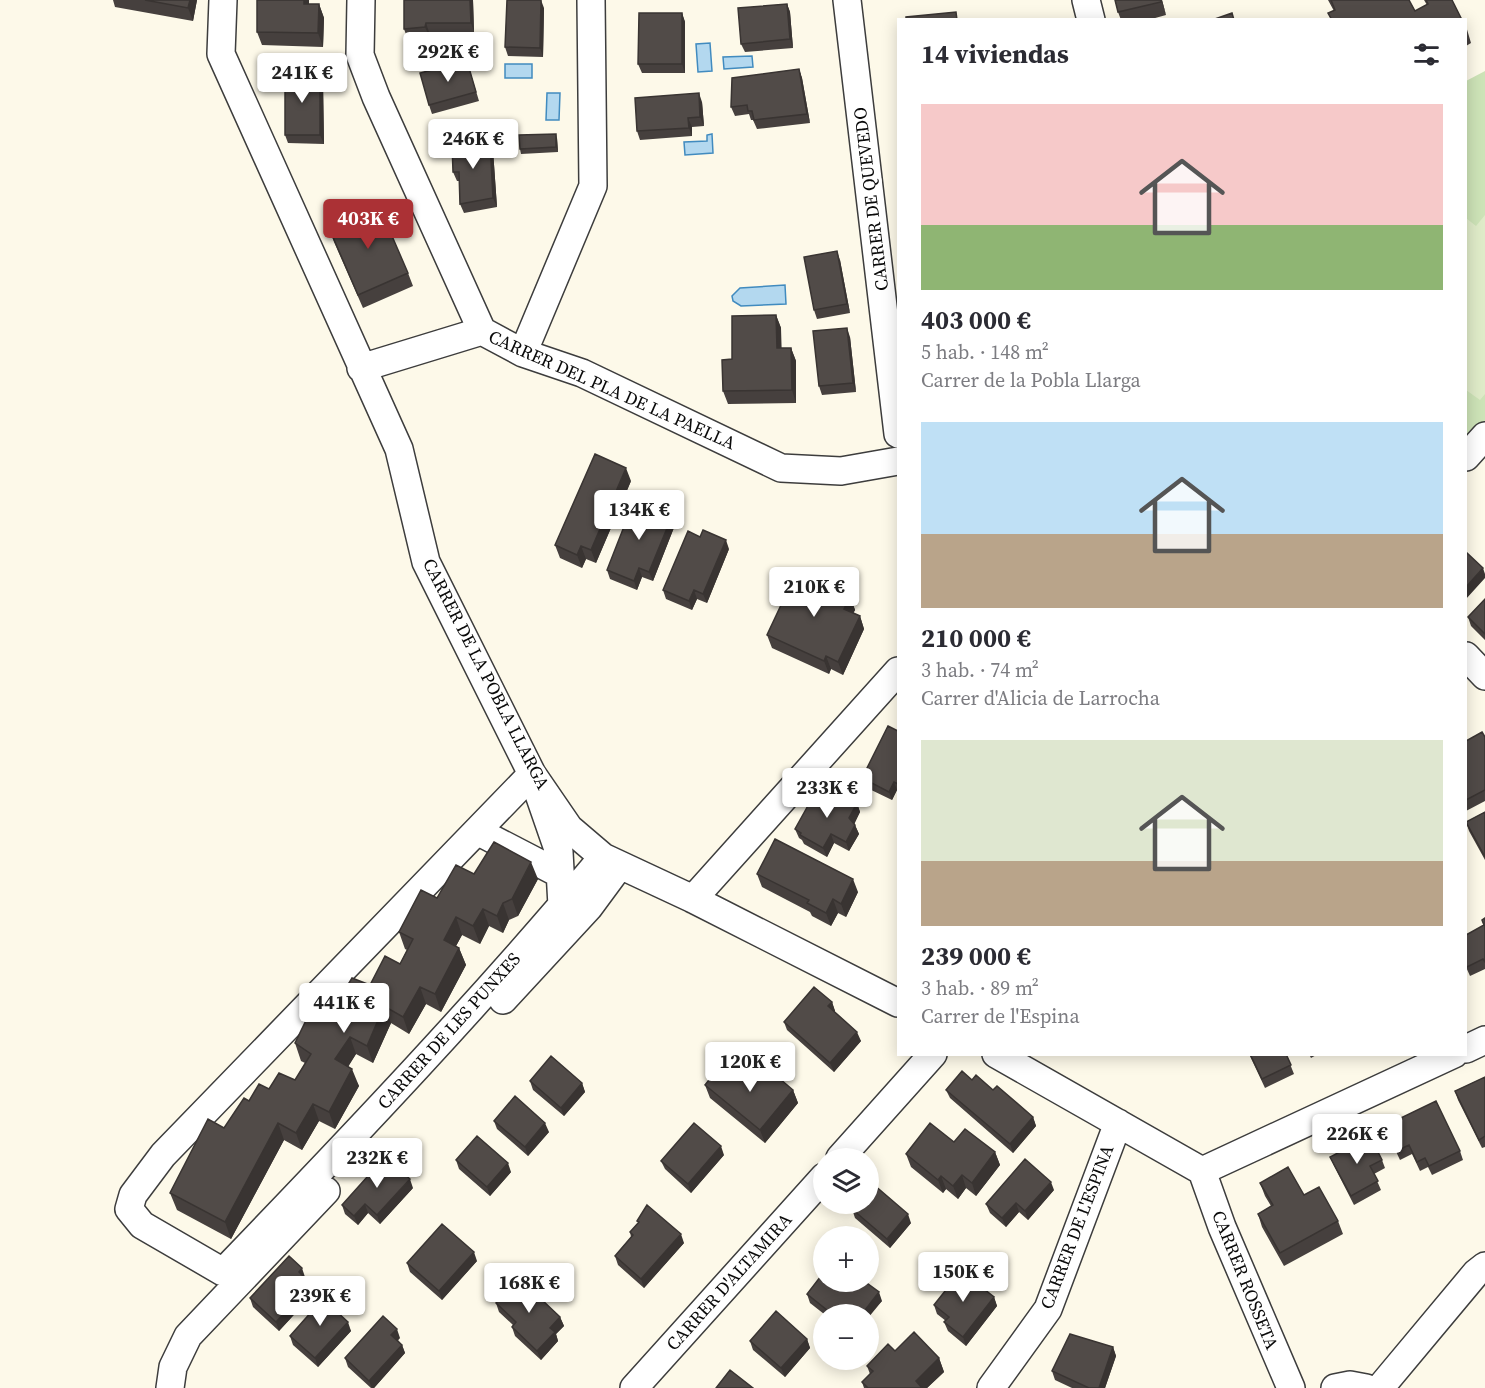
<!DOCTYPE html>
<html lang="es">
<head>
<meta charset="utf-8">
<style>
	:root { --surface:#fff; --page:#f2f2f3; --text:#2b2b33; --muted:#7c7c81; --accent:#ab3135 }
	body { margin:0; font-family:"Source Serif 4",serif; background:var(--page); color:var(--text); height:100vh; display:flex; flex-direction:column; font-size:22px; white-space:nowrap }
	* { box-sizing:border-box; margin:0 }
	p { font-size:20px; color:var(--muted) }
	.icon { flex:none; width:33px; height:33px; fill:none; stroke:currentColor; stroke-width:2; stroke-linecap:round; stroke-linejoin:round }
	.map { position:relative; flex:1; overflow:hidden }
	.details { position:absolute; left:897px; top:18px; width:570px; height:1038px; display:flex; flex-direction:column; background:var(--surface); border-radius:0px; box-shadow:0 3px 15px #0003 }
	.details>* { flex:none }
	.buttons { position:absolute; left:813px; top:1148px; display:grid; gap:12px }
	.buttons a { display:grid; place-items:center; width:66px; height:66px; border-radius:50%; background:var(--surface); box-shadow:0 3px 15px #0003; font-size:30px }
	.price { position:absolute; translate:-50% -51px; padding:0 14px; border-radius:6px; background:#fff; color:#222; font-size:20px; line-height:39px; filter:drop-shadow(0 2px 3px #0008) }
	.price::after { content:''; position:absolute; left:50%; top:36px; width:18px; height:14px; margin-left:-9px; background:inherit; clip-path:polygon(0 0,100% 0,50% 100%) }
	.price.selected { background:var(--accent); color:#fff }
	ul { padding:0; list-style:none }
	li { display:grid; align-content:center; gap:12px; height:318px; padding:0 24px }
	li span { display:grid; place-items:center; height:186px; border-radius:0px; color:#555 }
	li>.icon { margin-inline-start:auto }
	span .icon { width:108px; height:108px; fill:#fffc; stroke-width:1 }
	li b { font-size:26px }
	h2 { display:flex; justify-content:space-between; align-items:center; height:72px; padding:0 24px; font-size:26px }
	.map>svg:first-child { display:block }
	.green { fill:#cde3b7 }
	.pitch { fill:#dfebc8 }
	.water { fill:#b3d8ef; stroke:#418bbf; stroke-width:1.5 }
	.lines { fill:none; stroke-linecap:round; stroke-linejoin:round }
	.minor-casing { stroke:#3d3d3d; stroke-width:30 }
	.minor { stroke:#fff; stroke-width:27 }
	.wall { fill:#46403e }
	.shaded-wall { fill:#393432 }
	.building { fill:#514b48; stroke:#393432; stroke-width:1.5 }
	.labels { text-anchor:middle; stroke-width:6; stroke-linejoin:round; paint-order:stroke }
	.street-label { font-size:18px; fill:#0a0a0a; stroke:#fff }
</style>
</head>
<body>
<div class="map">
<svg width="1485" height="1388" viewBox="0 0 1485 1388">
	<rect width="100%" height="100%" fill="#fdf9e9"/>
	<path class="green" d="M1485 71V436L1466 457V81Z"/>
	<path class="pitch" d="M1485 215V394L1480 400 1466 390V218L1476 226Z"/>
	<path class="water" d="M710 43 712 71 698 72 696 44Z
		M752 56 753 67 724 69 723 57Z
		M505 64H532V78H505Z
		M547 93H560L559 120H546Z
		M712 134 713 153 685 155 684 142 707 141V135Z
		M785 285 786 304 741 306 733 301 732 296 740 288Z"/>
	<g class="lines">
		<defs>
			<path id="minor" d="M223 0 221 54 399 449 426 562 532 774 569 828 603 857 693 899 898 1003
				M361 0 360 55 376 97 482 331
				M847 0 898 434
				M1086 0 1091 20
				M523 353 593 186 591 0
				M361 368 482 331 523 353 582 373 781 468 841 471 898 461
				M1466 457 1485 436
				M1466 656 1485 676
				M477 831 560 874
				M693 899 898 671
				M562 906 559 852 532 774 163 1155 133 1195 129 1209 142 1225 223 1272C353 1137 482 1001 603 857
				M503 1000 589 907 620 865
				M1466 1049 1485 1040
				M996 1054 1202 1171
				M840 1158 933 1054
				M1202 1171 1454 1054
				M1202 1171 1222 1227 1291 1388
				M170 1388 173 1367 188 1336 326 1191
				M634 1388 824 1177
				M991 1388 1048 1309 1118 1123
				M1335 1388 1350 1385 1366 1388
				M1380 1388 1476 1273 1485 1266"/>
		</defs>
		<use href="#minor" class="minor-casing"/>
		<use href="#minor" class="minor"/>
	</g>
	<path class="wall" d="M113 0H197L193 21 115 7Z
		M309 0V4H319L324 18 323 47 262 45 257 32Z
		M404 0H473L474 32H429V36L407 37 404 29Z
		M1162 0 1166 15 1148 20H1121L1118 12Z
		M1328 0H1409L1415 11 1427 5 1424 0H1452L1462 20H1331L1328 13 1334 11Z
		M787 4 790 12 793 48 745 52 741 44Z
		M544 8 543 57 508 56 505 47Z
		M682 13 685 22V73H642L638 64Z
		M1466 26 1471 43 1466 46Z
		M467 61 479 101 432 114 429 105Z
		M799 69 802 78 810 123 757 129 753 120H751L749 114 735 116 731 107Z
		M320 73 323 82 324 144 288 143 285 135Z
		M702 102 704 126 692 127V136L640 140 637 131Z
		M557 138 558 152 521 154 520 149Z
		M493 150 497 207 464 213 460 204 459 181H457L453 172Z
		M329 228 408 273 413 286 363 308 334 242Z
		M840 260 850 313 817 319 814 310Z
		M776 315 781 328V348H791L796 361V403L728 404 723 391 732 359Z
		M850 337 856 392 822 395 819 386Z
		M631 481 596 563 586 559 582 568 560 558 555 545Z
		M672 516 675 525 653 581 642 577 637 590 610 579 607 570Z
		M729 549 707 603 697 599 692 610 666 599 663 590Z
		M839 587 841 592 850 596 855 610 853 613 860 616 864 629 843 675 831 669 829 674 772 648 767 635Z
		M1485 599V640L1471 626 1468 617Z
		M898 731V791L897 790 892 800 865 787 862 778Z
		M1485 737V801L1466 811V741Z
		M819 803H857L860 812 854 823 859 834 849 851 834 843 827 857 804 844 802 840 799 838 795 829Z
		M1485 812V860L1469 831 1466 822Z
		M474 874 538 879 518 916 509 920 503 933 489 926 480 944 462 935 456 946 459 948 466 965 441 1012 426 1004 409 1034 391 1023 373 1063 356 1054 348 1066 359 1086 335 1129 319 1121 302 1150 284 1140 231 1239 177 1210 170 1193 224 1128 249 1101 269 1089 295 1080 305 1063 301 1061 295 1043 330 1015 400 964 407 950 405 949 399 932 437 898Z
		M757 874 858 892 846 917 838 913 831 926 812 916 810 912 762 887Z
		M1485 918V969L1470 976 1466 967V935L1484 926 1482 920Z
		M832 1002 835 1011 834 1012 861 1041 834 1072 787 1030 784 1022Z
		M1249 1054H1286L1294 1074 1265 1088Z
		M1309 1054H1318L1311 1058Z
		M737 1076H759L793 1090 798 1103 765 1143 710 1098 705 1085Z
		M1485 1077V1147L1482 1148 1458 1100 1455 1091Z
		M972 1080 993 1090 1033 1117 1036 1126 1013 1153 950 1098 946 1090Z
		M530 1081 582 1083 585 1092 564 1116 533 1090Z
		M494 1121 549 1132 528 1156 497 1129Z
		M1384 1126 1460 1151 1463 1160 1432 1175 1428 1167 1420 1171 1412 1154 1400 1160Z
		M954 1142 995 1152 1000 1165 976 1196 966 1188 958 1199 946 1189 943 1193 911 1167 906 1154Z
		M724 1155 691 1193 665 1169 661 1161Z
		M1330 1157 1382 1160 1385 1168 1374 1174 1381 1190 1354 1205 1334 1166Z
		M456 1160 511 1172 490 1196 459 1169Z
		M1260 1183 1304 1195 1338 1221 1343 1234 1284 1266 1262 1227 1258 1214 1271 1206 1265 1196Z
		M413 1188 380 1224 368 1213 358 1225 345 1214 342 1205Z
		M1054 1190 1028 1220 1019 1212 1006 1227 990 1213 986 1204Z
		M852 1209 911 1223 890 1248 855 1218Z
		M637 1221 684 1243 644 1288 618 1265 615 1256 631 1237 630 1232 638 1223Z
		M477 1261 442 1300 410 1272 407 1263Z
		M305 1277V1278L314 1293 279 1331 253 1307 250 1298Z
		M807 1294 882 1301 868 1314H824L810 1303Z
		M994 1297 997 1306 966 1346 948 1331 944 1322 946 1321 937 1314 934 1305Z
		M340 1303 344 1312 341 1315 351 1331 318 1367 293 1345 290 1336Z
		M496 1303 560 1317 564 1326 556 1334 558 1341 541 1360 515 1336 512 1327 513 1325 499 1312Z
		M400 1338 398 1340 402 1345 405 1353 374 1388H371L348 1367 345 1358Z
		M807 1339 810 1348 785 1377 753 1350 750 1341Z
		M1113 1347 1116 1356 1105 1388H1072L1055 1380 1052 1371Z
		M895 1351 939 1358 944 1372 927 1388H864L862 1382 870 1374 867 1366Z"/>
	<path class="shaded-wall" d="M190 0H197L193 21 188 8Z
		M304 0H309V17L304 4Z
		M470 0H473L474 32 471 23Z
		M541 0 544 8 543 57 540 48Z
		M1161 0H1162L1166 15Z
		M319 4 324 18 323 47 318 33Z
		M787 4 790 12 793 48 790 39Z
		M682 13 685 22V73L682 64Z
		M426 23 429 32V36L425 27Z
		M799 69 802 78 810 123 807 114Z
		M320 73 323 82 324 144 320 135Z
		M699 93 702 102 704 126 700 117Z
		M688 118 692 127V136L689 128Z
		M556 134 557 138 558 152 556 147Z
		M490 141 493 150 497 207 493 198Z
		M837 251 840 260 850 313 847 304Z
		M776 315 781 328 782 361 777 348Z
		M847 328 850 337 856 392 853 383Z
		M791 348 796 361V403L792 390Z
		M626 468 631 481 596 563 591 550Z
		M672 516 675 525 653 581 649 572Z
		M726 540 729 549 707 603 703 594Z
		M581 546 586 559 582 568 577 555Z
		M639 568 642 577 637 590 634 581Z
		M1483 568 1485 574V578L1466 599V587Z
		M694 590 697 599 692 610 689 601Z
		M850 596 855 610 849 622 844 609Z
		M860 616 864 629 843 675 838 662Z
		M826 656 831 669 829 674 824 661Z
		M894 782 897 790 892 800 889 792Z
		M857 803 860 812 853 827 849 818Z
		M855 825 859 834 849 851 846 842Z
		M831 834 834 843 827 857 823 848Z
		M531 862 538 879 518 916 512 899Z
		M853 879 858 892 846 917 841 904Z
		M833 899 838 913 831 926 826 913Z
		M503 903 509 920 503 933 497 916Z
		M483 909 489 926 480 944 473 926Z
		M456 917 462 935 450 957 444 940Z
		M459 948 466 965 441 1012 435 994Z
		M420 987 426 1004 409 1034 403 1017Z
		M832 1002 835 1011 831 1015 828 1006Z
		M384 1006 391 1023 373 1063 367 1046Z
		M857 1032 861 1041 834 1072 830 1063Z
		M350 1037 356 1054 342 1077 335 1059Z
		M352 1069 359 1086 335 1129 329 1112Z
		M582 1083 585 1092 564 1116 561 1108Z
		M793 1090 798 1103 765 1143 760 1130Z
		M313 1104 319 1121 302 1150 296 1133Z
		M1033 1117 1036 1126 1013 1153 1010 1144Z
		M278 1123 284 1140 231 1239 225 1222Z
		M545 1123 549 1132 528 1156 525 1147Z
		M721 1146 724 1155 691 1193 688 1184Z
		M995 1152 1000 1165 976 1196 972 1183Z
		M508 1163 511 1172 490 1196 487 1187Z
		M962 1175 966 1188 958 1199 953 1186Z
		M941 1176 946 1189 943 1193 938 1180Z
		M410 1179 413 1188 380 1224 377 1215Z
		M1051 1182 1054 1190 1028 1220 1025 1211Z
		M1016 1203 1019 1212 1006 1227 1002 1218Z
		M365 1204 368 1213 358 1225 354 1216Z
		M908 1214 911 1223 890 1248 887 1239Z
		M681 1234 684 1243 644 1288 641 1279Z
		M474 1252 477 1261 442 1300 439 1291Z
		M302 1268 305 1277 302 1281 299 1272Z
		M311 1284 314 1293 279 1331 276 1322Z
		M879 1292 882 1301 868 1318V1314H862Z
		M994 1297 997 1306 966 1346 963 1337Z
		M340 1303 344 1312 338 1319 335 1310Z
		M560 1317 564 1326 556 1334 558 1341 541 1360 537 1351 550 1328Z
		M348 1322 351 1331 318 1367 315 1358Z
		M397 1329 400 1338 395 1343 391 1335Z
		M807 1339 810 1348 785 1377 781 1368Z
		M402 1345 405 1353 374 1388H372L369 1381Z
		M1113 1347 1116 1356 1105 1388H1099Z
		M939 1358 944 1372 927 1388H918L916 1381Z"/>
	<path class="building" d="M145 0H190L188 8Z
		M257 0H304V4H319L318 33 257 32Z
		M404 0H470L471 23H426L425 27 404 29Z
		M507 0H541L540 48 505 47Z
		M1115 0H1161V2L1118 12Z
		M1331 0H1409L1415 11 1428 4 1426 0H1452L1462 20H1332L1328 13 1335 10Z
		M787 4 790 39 741 44 738 8Z
		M956 12 957 20H906V17Z
		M639 13H682V64H638Z
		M1232 13 1234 20H1212Z
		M467 61 476 92 429 105 420 73Z
		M799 69 807 114 754 120 752 111H748L747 105 731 107 732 78Z
		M285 73H320V135H285Z
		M699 93 700 117 688 118 689 128 637 131 635 98Z
		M556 134V147L520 149 519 135Z
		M490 141 493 198 460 204 459 172H453L452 143Z
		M379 206 408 273 358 295 329 228Z
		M837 251 847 304 814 310 804 257Z
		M776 315 777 348H791L792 390 723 391 722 360 732 359V316Z
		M847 328 853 383 819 386 813 331Z
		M595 454 626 468 591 550 581 546 577 555 555 545Z
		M634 501 672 516 649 572 639 568 634 581 607 570Z
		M703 530 726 540 703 594 694 590 689 601 663 590 688 531 700 537Z
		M1466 552 1483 568 1466 587Z
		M798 569 839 587 837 590 850 596 844 609 860 616 838 662 826 656 824 661 767 635Z
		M1485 599V634L1468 617Z
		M888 726 898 731V784L894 782 889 792 862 778Z
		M1482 732 1485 737V790L1466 800V741Z
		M827 788 857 803 849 818 855 825 846 842 831 834 823 848 800 835 801 833 795 829 810 802 819 803Z
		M1485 812V857L1466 822Z
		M775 839 853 879 841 904 833 899 826 913 807 903 809 900 757 874Z
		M494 842 531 862 512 899 503 903 497 916 483 909 473 926 456 917 444 940 459 948 435 994 420 987 403 1017 384 1006 367 1046 350 1037 335 1059 352 1069 329 1112 313 1104 296 1133 278 1123 225 1222 170 1193 208 1119 224 1128 244 1098 249 1101 259 1084 269 1089 279 1073 295 1080 311 1054 295 1043 314 1004 330 1015 352 978 370 985 385 956 400 964 413 939 399 932 421 890 437 898 456 865 474 874Z
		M1485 918V962L1483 959 1467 967 1466 965V935L1484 925 1482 920Z
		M814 987 832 1002 828 1006 857 1032 830 1063 784 1022Z
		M1250 1054H1286L1291 1065 1262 1079Z
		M551 1056 582 1083 561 1108 530 1081Z
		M722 1064 737 1076 746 1065 759 1076 766 1067 793 1090 760 1130 705 1085Z
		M962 1071 972 1080 976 1075 993 1090 997 1086 1033 1117 1010 1144 946 1090Z
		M1485 1077V1136L1479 1140 1455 1091Z
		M515 1096 545 1123 525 1147 494 1121Z
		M1436 1101 1460 1151 1429 1166 1425 1158 1417 1162 1409 1145 1396 1151 1384 1126Z
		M694 1123 721 1146 688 1184 661 1161Z
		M930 1123 954 1142 965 1129 995 1152 972 1183 962 1175 953 1186 941 1176 938 1180 906 1154Z
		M477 1136 508 1163 487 1187 456 1160Z
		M1370 1136 1382 1160 1370 1166 1378 1181 1351 1196 1330 1157Z
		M385 1157 410 1179 377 1215 365 1204 354 1216 342 1205Z
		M1025 1159 1051 1182 1025 1211 1016 1203 1002 1218 986 1204Z
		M1288 1167 1304 1195 1319 1187 1338 1221 1280 1253 1258 1214 1273 1205 1260 1183Z
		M873 1184 908 1214 887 1239 852 1209 857 1203H868V1189Z
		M647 1205 681 1234 641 1279 615 1256 633 1235 630 1232 639 1222 637 1221Z
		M442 1224 474 1252 439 1291 407 1263Z
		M289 1256 302 1268 299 1272 311 1284 276 1322 250 1298Z
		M961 1271 994 1297 963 1337 944 1322 949 1317 934 1305Z
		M824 1272V1281H864L879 1292 862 1314H832L807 1294Z
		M519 1278 560 1317 550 1328 555 1332 537 1351 512 1327 516 1322 496 1303Z
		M328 1293 340 1303 335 1310 348 1322 315 1358 290 1336Z
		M776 1311 807 1339 781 1368 750 1341Z
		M383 1316 397 1329 391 1335 402 1345 369 1381 345 1358Z
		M914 1332 939 1358 916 1381 922 1388H868L862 1382 873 1371 867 1366 888 1344 895 1351Z
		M1070 1334 1113 1347 1099 1388H1089L1052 1371Z
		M730 1370 753 1388H716Z"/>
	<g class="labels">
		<g class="street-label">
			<text transform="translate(871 199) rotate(-97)" y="6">CARRER DE QUEVEDO</text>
			<text transform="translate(612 390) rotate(24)" y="6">CARRER DEL PLA DE LA PAELLA</text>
			<text transform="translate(486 674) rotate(63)" y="6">CARRER DE LA POBLA LLARGA</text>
			<text transform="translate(449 1031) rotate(-48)" y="6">CARRER DE LES PUNXES</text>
			<text transform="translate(1077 1227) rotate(-69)" y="6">CARRER DE L'ESPINA</text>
			<text transform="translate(1245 1280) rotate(68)" y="6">CARRER ROSSETA</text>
			<text transform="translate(729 1282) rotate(-48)" y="6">CARRER D'ALTAMIRA</text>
		</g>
	</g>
</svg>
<div class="buttons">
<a><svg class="icon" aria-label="layers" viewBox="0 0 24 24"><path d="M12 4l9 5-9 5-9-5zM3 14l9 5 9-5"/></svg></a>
<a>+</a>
<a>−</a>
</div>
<b class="price" style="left:448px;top:83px">292K €</b>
<b class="price" style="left:302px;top:104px">241K €</b>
<b class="price" style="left:473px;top:170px">246K €</b>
<b class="price selected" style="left:368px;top:250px">403K €</b>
<b class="price" style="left:639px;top:541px">134K €</b>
<b class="price" style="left:814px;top:618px">210K €</b>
<b class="price" style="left:827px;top:819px">233K €</b>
<b class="price" style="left:344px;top:1034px">441K €</b>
<b class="price" style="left:750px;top:1093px">120K €</b>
<b class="price" style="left:1357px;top:1165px">226K €</b>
<b class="price" style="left:377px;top:1189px">232K €</b>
<b class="price" style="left:963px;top:1303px">150K €</b>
<b class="price" style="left:529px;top:1314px">168K €</b>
<b class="price" style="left:320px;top:1327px">239K €</b>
<section class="details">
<h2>14 viviendas<svg class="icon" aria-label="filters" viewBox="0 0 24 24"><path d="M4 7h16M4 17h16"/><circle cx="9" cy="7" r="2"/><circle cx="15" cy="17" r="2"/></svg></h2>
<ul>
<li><span style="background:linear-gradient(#f6c9c9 65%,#8fb573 0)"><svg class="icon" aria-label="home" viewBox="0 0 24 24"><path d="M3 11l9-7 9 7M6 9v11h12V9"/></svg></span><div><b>403 000 €</b><p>5 hab. · 148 m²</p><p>Carrer de la Pobla Llarga</p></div></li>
<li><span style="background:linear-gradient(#bfe0f5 60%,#b9a48a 0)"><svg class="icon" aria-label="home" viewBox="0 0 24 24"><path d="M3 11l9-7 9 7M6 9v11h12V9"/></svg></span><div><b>210 000 €</b><p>3 hab. · 74 m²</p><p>Carrer d'Alicia de Larrocha</p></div></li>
<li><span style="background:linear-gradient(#dfe7d0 65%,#b9a48a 0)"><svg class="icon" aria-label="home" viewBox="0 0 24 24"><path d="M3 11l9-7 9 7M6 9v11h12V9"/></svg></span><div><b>239 000 €</b><p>3 hab. · 89 m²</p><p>Carrer de l'Espina</p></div></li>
</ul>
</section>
</div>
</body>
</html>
